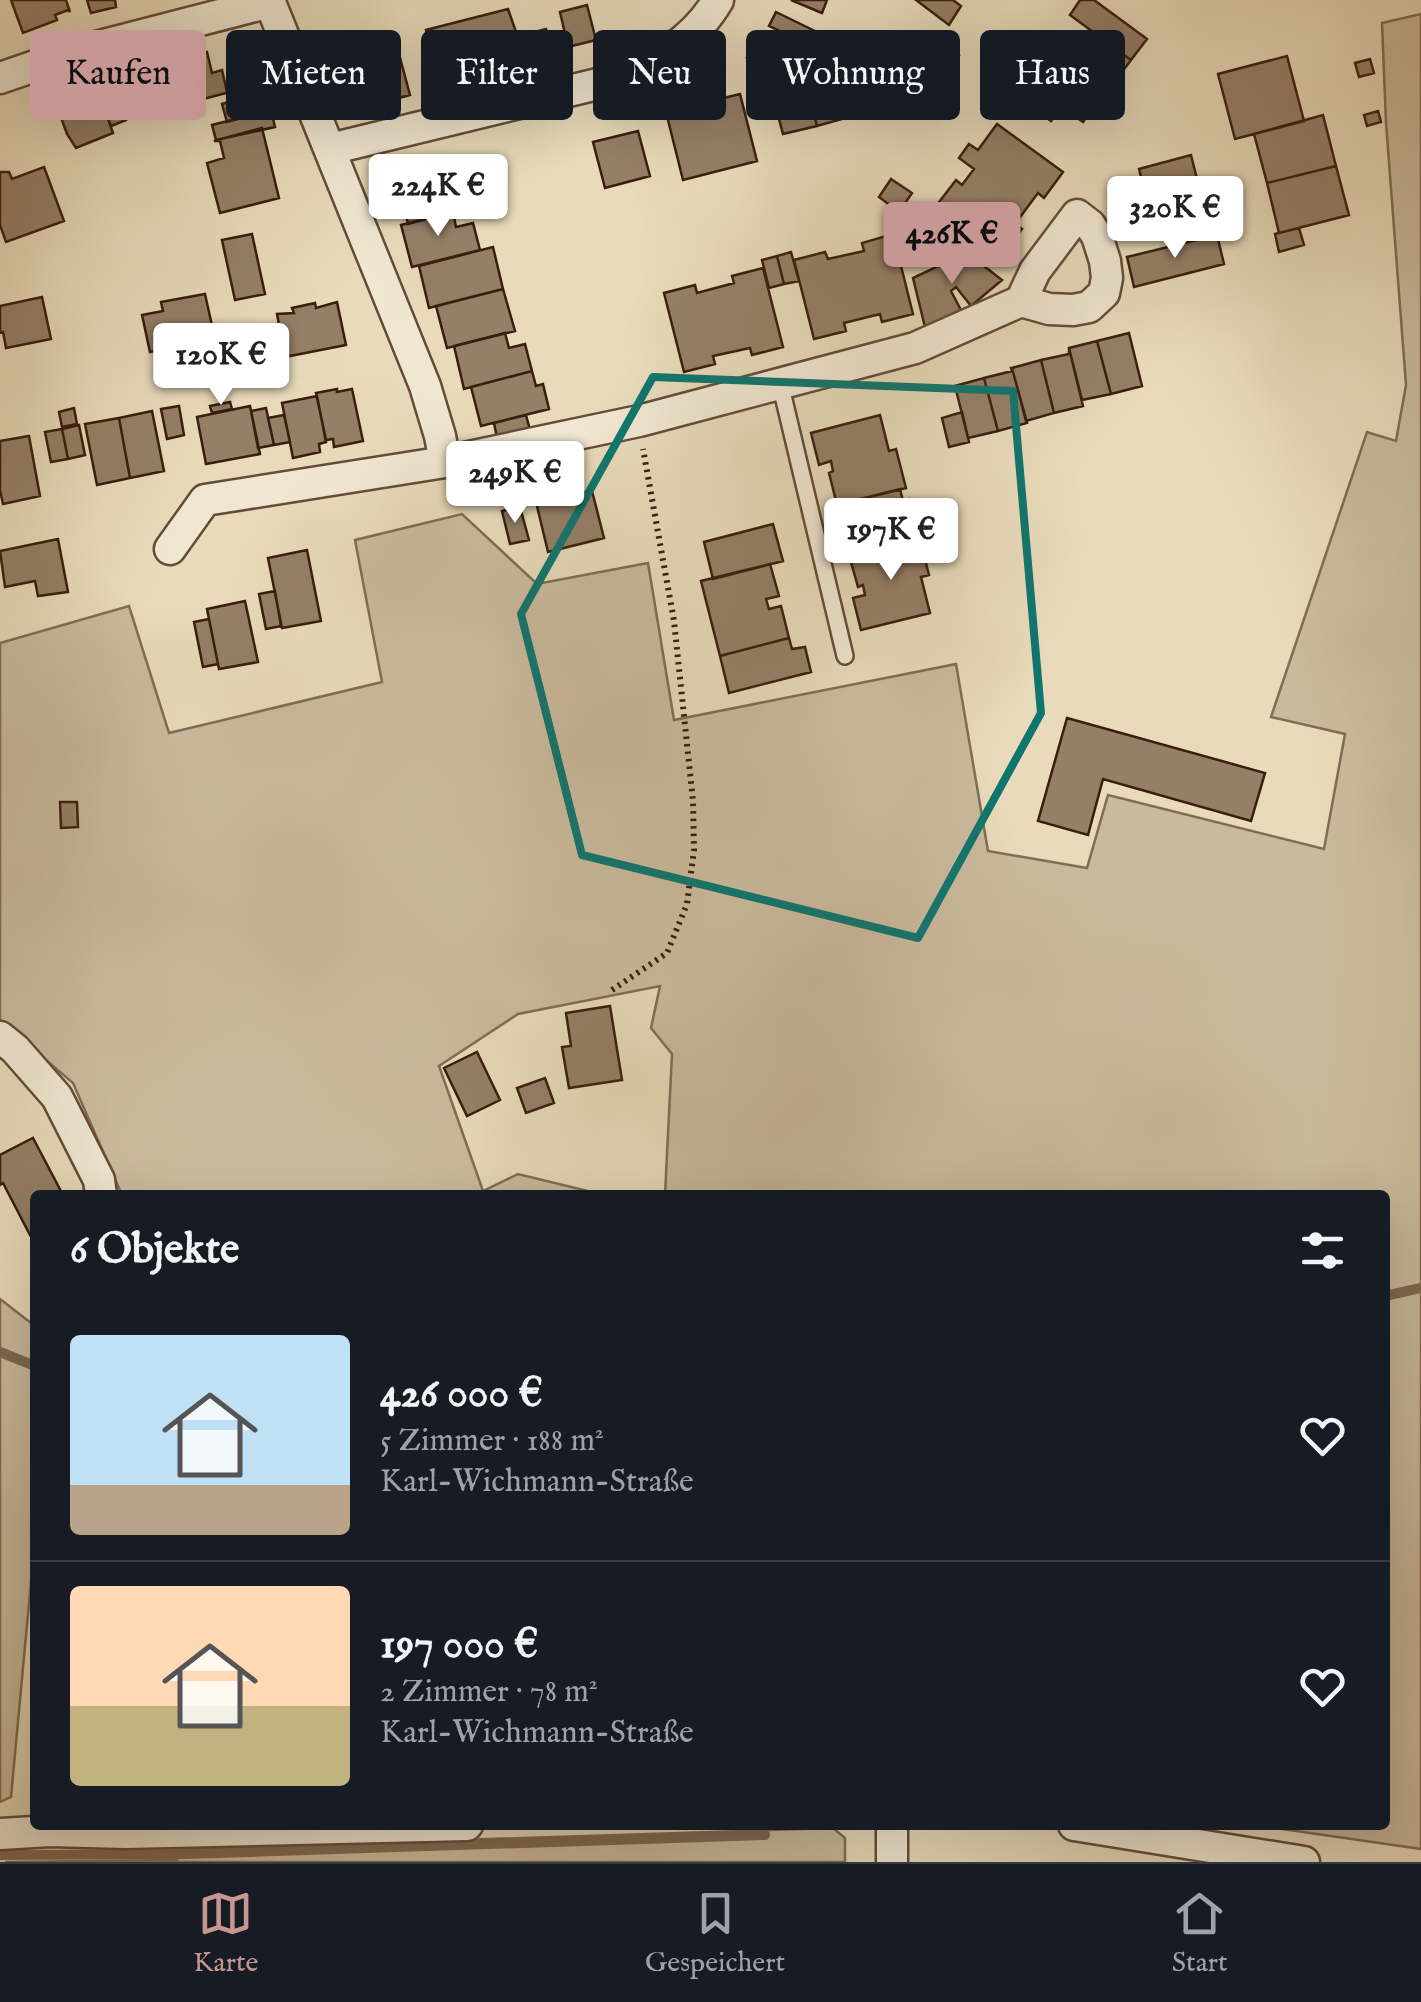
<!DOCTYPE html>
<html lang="de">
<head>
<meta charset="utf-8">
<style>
	:root { --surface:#171b24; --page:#242831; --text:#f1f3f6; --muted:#9ea1a6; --line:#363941; --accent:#c59692 }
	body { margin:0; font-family:"IM FELL English",serif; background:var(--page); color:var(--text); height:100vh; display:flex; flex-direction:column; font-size:38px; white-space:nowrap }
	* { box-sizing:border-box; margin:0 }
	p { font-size:32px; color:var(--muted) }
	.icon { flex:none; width:55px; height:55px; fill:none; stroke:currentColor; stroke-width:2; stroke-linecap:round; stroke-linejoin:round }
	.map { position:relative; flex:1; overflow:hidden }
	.panel { position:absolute; left:30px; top:1190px; width:1360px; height:640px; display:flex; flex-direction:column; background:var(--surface); border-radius:10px; box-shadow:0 10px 40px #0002 }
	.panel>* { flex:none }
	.guide { position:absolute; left:30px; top:30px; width:1362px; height:90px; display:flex; gap:20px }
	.price { position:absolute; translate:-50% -85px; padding:0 22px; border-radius:10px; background:#fff; color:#222; font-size:32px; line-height:65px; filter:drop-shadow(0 2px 5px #0008) }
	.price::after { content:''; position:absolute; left:50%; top:60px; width:30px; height:22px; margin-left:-15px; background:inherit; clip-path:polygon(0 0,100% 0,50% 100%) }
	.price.current { background:var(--accent); color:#111 }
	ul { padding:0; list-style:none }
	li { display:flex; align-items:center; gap:30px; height:250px; padding:0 40px }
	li+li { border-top:2px solid var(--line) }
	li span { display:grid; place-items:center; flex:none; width:280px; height:200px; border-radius:10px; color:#555 }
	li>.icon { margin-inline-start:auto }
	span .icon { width:120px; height:120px; fill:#fffc; stroke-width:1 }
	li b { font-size:42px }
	h2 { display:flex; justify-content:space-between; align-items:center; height:120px; padding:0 40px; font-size:42px }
	.tag { padding:0 35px; border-radius:10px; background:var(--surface); box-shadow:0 10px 40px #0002; font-size:35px; line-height:90px }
	.tag.current { background:var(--accent); color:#111 }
	.dock { display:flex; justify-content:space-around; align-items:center; height:140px; border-top:2px solid var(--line); background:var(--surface); font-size:28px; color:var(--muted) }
	.dock a { display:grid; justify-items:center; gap:5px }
	.dock .current { color:var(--accent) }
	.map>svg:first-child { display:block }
	.green { fill:#caba9d; stroke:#826c56; stroke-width:2.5 }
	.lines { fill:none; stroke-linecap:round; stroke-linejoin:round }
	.stream { stroke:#7e6852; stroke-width:10 }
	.building { fill:#947f67; stroke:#391d0e; stroke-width:2.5 }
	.service-casing { stroke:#654c39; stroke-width:20 }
	.minor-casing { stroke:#654c39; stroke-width:35 }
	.path { stroke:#391d0e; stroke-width:6; stroke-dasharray:2.5 5; stroke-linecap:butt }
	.service { stroke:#f0e7d2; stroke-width:15 }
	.minor { stroke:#f0e7d2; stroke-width:30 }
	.marked { fill:none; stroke:#0f766e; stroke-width:8; stroke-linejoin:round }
</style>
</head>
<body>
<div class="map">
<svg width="1421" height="1862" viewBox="0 0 1421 1862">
	<rect width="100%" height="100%" fill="#e8daba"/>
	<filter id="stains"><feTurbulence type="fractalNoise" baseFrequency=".002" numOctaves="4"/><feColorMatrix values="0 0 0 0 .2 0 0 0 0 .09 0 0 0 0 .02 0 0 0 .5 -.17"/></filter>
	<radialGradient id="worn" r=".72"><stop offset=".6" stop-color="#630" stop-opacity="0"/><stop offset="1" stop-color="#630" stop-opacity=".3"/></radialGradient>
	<path class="green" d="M1421 14V1849L1255 1825H1385V1195H665L672 1054 651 1028 660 986 518 1014 439 1066 483 1191 518 1174 604 1195H122L73 1083 0 1021V643L129 606 169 733 382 682 355 540 462 514 537 584 648 563 674 720 956 664 988 851 1087 868 1108 795 1324 849 1345 734 1271 717 1367 432 1396 441 1406 385 1386 123 1382 23Z
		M0 1299 35 1326V1539L11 1797 0 1802Z
		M833 1828 845 1838V1862H5L177 1860 179 1849Z"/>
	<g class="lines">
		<path class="stream" d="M1385 1296 1421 1288
			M0 1352 35 1366
			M0 1855 185 1854 765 1835"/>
	</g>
	<path class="building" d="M11 0H66L70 12 68 10 55 15 57 20 23 33Z
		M87 0H115L116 7 91 13Z
		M791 0H827L822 13Z
		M916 0H953L961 6 949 25Z
		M1080 0H1094L1147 39 1131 60 1070 15Z
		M587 5 596 40 568 47 560 12Z
		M508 9 523 52 504 57 507 70 441 87 426 30Z
		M776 12 817 32 811 46 769 26Z
		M546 29 548 36 553 34 554 40 559 39 567 74 549 78 545 56 537 58 531 33Z
		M1077 34 1089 43 1096 34 1108 43 1091 66 1066 48Z
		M394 35 410 95 356 109 355 106 361 105 358 96 352 92 341 48Z
		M948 41 959 55 941 69 931 55Z
		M1108 43 1131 60 1125 68 1102 51Z
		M1066 48 1091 66 1080 82 1055 63Z
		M207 52 212 73 222 70 227 92H230L161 110 152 74 172 69 170 61Z
		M762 54 769 81 754 85 747 58Z
		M837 56 853 116 817 126 801 65Z
		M1287 56 1304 121 1235 139 1218 74Z
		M1370 59 1374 73 1359 77 1355 63Z
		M1055 63 1101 97 1083 122 1036 88Z
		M801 65 817 126 783 134 767 74Z
		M1089 69 1110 85 1101 97 1080 82Z
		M125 75 135 101 121 106 111 80Z
		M96 85 113 133 76 148 67 134 55 101Z
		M114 87 126 120 111 126 98 92Z
		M1036 88 1062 107 1051 121 1026 103Z
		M740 94 757 161 683 180 666 112Z
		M252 96 257 114 227 122 222 104Z
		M271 110 275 127 216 140 212 125Z
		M1378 111 1381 122 1367 126 1364 115Z
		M1323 115 1336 166 1267 183 1254 134Z
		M997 124 1063 172 1044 198 1038 193 1015 224 1022 229 1002 254 936 206 956 180 962 185 974 169 959 158 969 144 978 150Z
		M262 128 279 198 220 213 207 163 224 158 220 141H214Z
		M638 131 650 176 605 188 593 142Z
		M1191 155 1204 207 1152 220 1139 169Z
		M465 164 476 206 408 224 397 181Z
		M1336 166 1349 215 1279 233 1267 183Z
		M44 167 64 221 6 242 0 225V172H9L12 179Z
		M891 179 912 193 899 212 879 197Z
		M453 212 456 227 473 223 480 250 412 267 401 225Z
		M910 219 930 234 915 254 895 239Z
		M1299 228 1304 245 1279 252 1275 234Z
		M252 234 265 294 235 300 222 240Z
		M893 234 913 314 882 322 880 314 844 323 846 331 814 339 794 260 825 252 828 259 864 251 862 243Z
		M1217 235 1224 264 1134 287 1127 257Z
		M493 247 503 289 429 308 419 266Z
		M962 249 1002 280 971 306 956 287 951 291 962 312 925 327 913 278 945 263Z
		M791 252 799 281 784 284 777 256Z
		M777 256 784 284 769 288 762 260Z
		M763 268 783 347 752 355 750 348 713 356 715 364 684 372 664 293 695 285 697 293 734 283 732 276Z
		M503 289 515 331 447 348 436 306Z
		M205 294 215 339 150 352 142 315 163 311 161 302Z
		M42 297 51 339 6 348 3 332 0 333V306Z
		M337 302 346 345 285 357 277 314 294 313 292 308 315 303 316 308Z
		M505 333 509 348 525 344 532 371 464 389 454 346Z
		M1129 333 1142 386 1111 394 1097 341Z
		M1097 341 1111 394 1082 400 1069 348Z
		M1069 348 1083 406 1054 413 1041 360 1069 354Z
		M1041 360 1054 413 1026 421 1012 368Z
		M1011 368H1012L1027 423 998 431 984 378 1012 371Z
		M532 371 536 386 543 384 549 409 481 426 471 387Z
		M984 378 998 431 968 438 955 386Z
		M337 389V392L352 389 363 441 334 447 333 439 326 440 316 393Z
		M317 396 326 442 319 444 320 452 293 458 282 403Z
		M230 402 232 409 212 413 210 406Z
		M179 406 184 435 167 439 161 409Z
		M250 406 260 454 206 464 197 417Z
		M74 408 77 424 62 427 59 412Z
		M266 408 274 445 258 448 251 411Z
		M152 411 164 471 130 478 119 418Z
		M962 412 969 442 949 447 942 418Z
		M284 415 290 442 274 445 268 418Z
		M526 415 530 430 497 438 494 423Z
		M880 415 889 451 896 449 906 488 837 505 829 473 833 471 831 461 819 465 811 433Z
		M119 418 130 478 97 485 85 424Z
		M79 425 85 455 68 459 62 429Z
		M62 429 68 459 51 462 45 432Z
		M29 436 40 496 3 504 0 490V441Z
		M900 489 903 501 909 499 916 524 910 526 912 538 849 555 837 505Z
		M592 491 604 538 548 552 536 502Z
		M520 507 529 540 510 544 502 511Z
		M773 524 783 561 713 579 704 542Z
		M919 536 929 575 921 577 930 613 861 630 853 598 865 595 863 585 858 587 849 555Z
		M58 539 68 592 38 596 35 581 5 587 0 551Z
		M307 550 321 621 282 628 268 558Z
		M770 564 779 596 766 599 769 609 781 606 789 638 720 656 701 581Z
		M275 591 281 626 266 629 259 594Z
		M245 601 258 662 219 669 207 609Z
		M209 619 218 664 203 667 194 622Z
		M789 638 792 649 805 647 811 672 729 693 720 656Z
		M1067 718 1265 773 1251 821 1103 779 1088 835 1038 821Z
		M60 802H77L78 827 61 828Z
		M610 1006 622 1080 569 1088 562 1047 571 1046 566 1013Z
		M477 1052 500 1100 467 1116 444 1068Z
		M545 1078 554 1103 526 1113 517 1088Z
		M33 1138 63 1195H35V1232L30 1235 3 1183 0 1185V1155Z"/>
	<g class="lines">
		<defs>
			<path id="service" d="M780 383 845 656"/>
			<path id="minor" d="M269 0 425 386 440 436 445 462
				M0 78 73 53 270 2
				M330 149 614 80C655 63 695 40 718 0
				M170 549 205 500 445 462 639 421 915 348 1021 301 1049 309 1073 310 1089 307 1104 293 1107 278 1105 261 1097 236 1090 225 1077 215 1035 271 1021 301
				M0 1037 15 1049 57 1097 99 1180 101 1195
				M1074 1825 1304 1862
				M0 1834 50 1831 126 1833 467 1825
				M892 1862V1825"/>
		</defs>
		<use href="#service" class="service-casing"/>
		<use href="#minor" class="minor-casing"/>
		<path class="path" d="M612 990 667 953 687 904 694 850 693 801 674 621 643 449"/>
		<use href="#service" class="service"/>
		<use href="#minor" class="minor"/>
	</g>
	<path class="marked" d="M653 377 1013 391 1041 713 918 938 582 855 521 614Z"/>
	<rect width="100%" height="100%" filter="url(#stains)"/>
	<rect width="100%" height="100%" fill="url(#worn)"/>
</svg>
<b class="price" style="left:438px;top:239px">224K €</b>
<b class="price" style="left:1175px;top:261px">320K €</b>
<b class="price current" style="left:952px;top:287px">426K €</b>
<b class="price" style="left:221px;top:408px">120K €</b>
<b class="price" style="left:515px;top:526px">249K €</b>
<b class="price" style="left:891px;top:583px">197K €</b>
<div class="guide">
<a class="tag current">Kaufen</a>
<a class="tag">Mieten</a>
<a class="tag">Filter</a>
<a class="tag">Neu</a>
<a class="tag">Wohnung</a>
<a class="tag">Haus</a>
</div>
<section class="panel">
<h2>6 Objekte<svg class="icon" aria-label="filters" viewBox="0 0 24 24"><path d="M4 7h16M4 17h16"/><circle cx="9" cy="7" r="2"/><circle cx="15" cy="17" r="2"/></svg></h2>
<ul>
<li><span style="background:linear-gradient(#bfe0f5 75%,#b9a48a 0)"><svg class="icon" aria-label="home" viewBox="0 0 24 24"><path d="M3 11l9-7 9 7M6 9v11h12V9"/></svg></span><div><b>426 000 €</b><p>5 Zimmer · 188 m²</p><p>Karl-Wichmann-Straße</p></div><svg class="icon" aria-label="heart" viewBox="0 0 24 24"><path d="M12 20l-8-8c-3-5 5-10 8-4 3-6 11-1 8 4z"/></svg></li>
<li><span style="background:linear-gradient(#ffd9b3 60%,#c2b280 0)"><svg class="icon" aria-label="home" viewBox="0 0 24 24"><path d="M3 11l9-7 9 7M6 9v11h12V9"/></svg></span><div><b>197 000 €</b><p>2 Zimmer · 78 m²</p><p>Karl-Wichmann-Straße</p></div><svg class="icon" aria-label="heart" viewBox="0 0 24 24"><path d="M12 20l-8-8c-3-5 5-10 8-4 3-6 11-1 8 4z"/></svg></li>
</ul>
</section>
</div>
<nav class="dock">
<a class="current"><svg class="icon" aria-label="map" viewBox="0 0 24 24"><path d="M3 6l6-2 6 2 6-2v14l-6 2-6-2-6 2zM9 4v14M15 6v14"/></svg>Karte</a>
<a><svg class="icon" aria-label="saved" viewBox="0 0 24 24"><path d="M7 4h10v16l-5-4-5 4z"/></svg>Gespeichert</a>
<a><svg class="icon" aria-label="home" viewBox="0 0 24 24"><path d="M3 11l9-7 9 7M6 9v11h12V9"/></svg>Start</a>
</nav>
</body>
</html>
